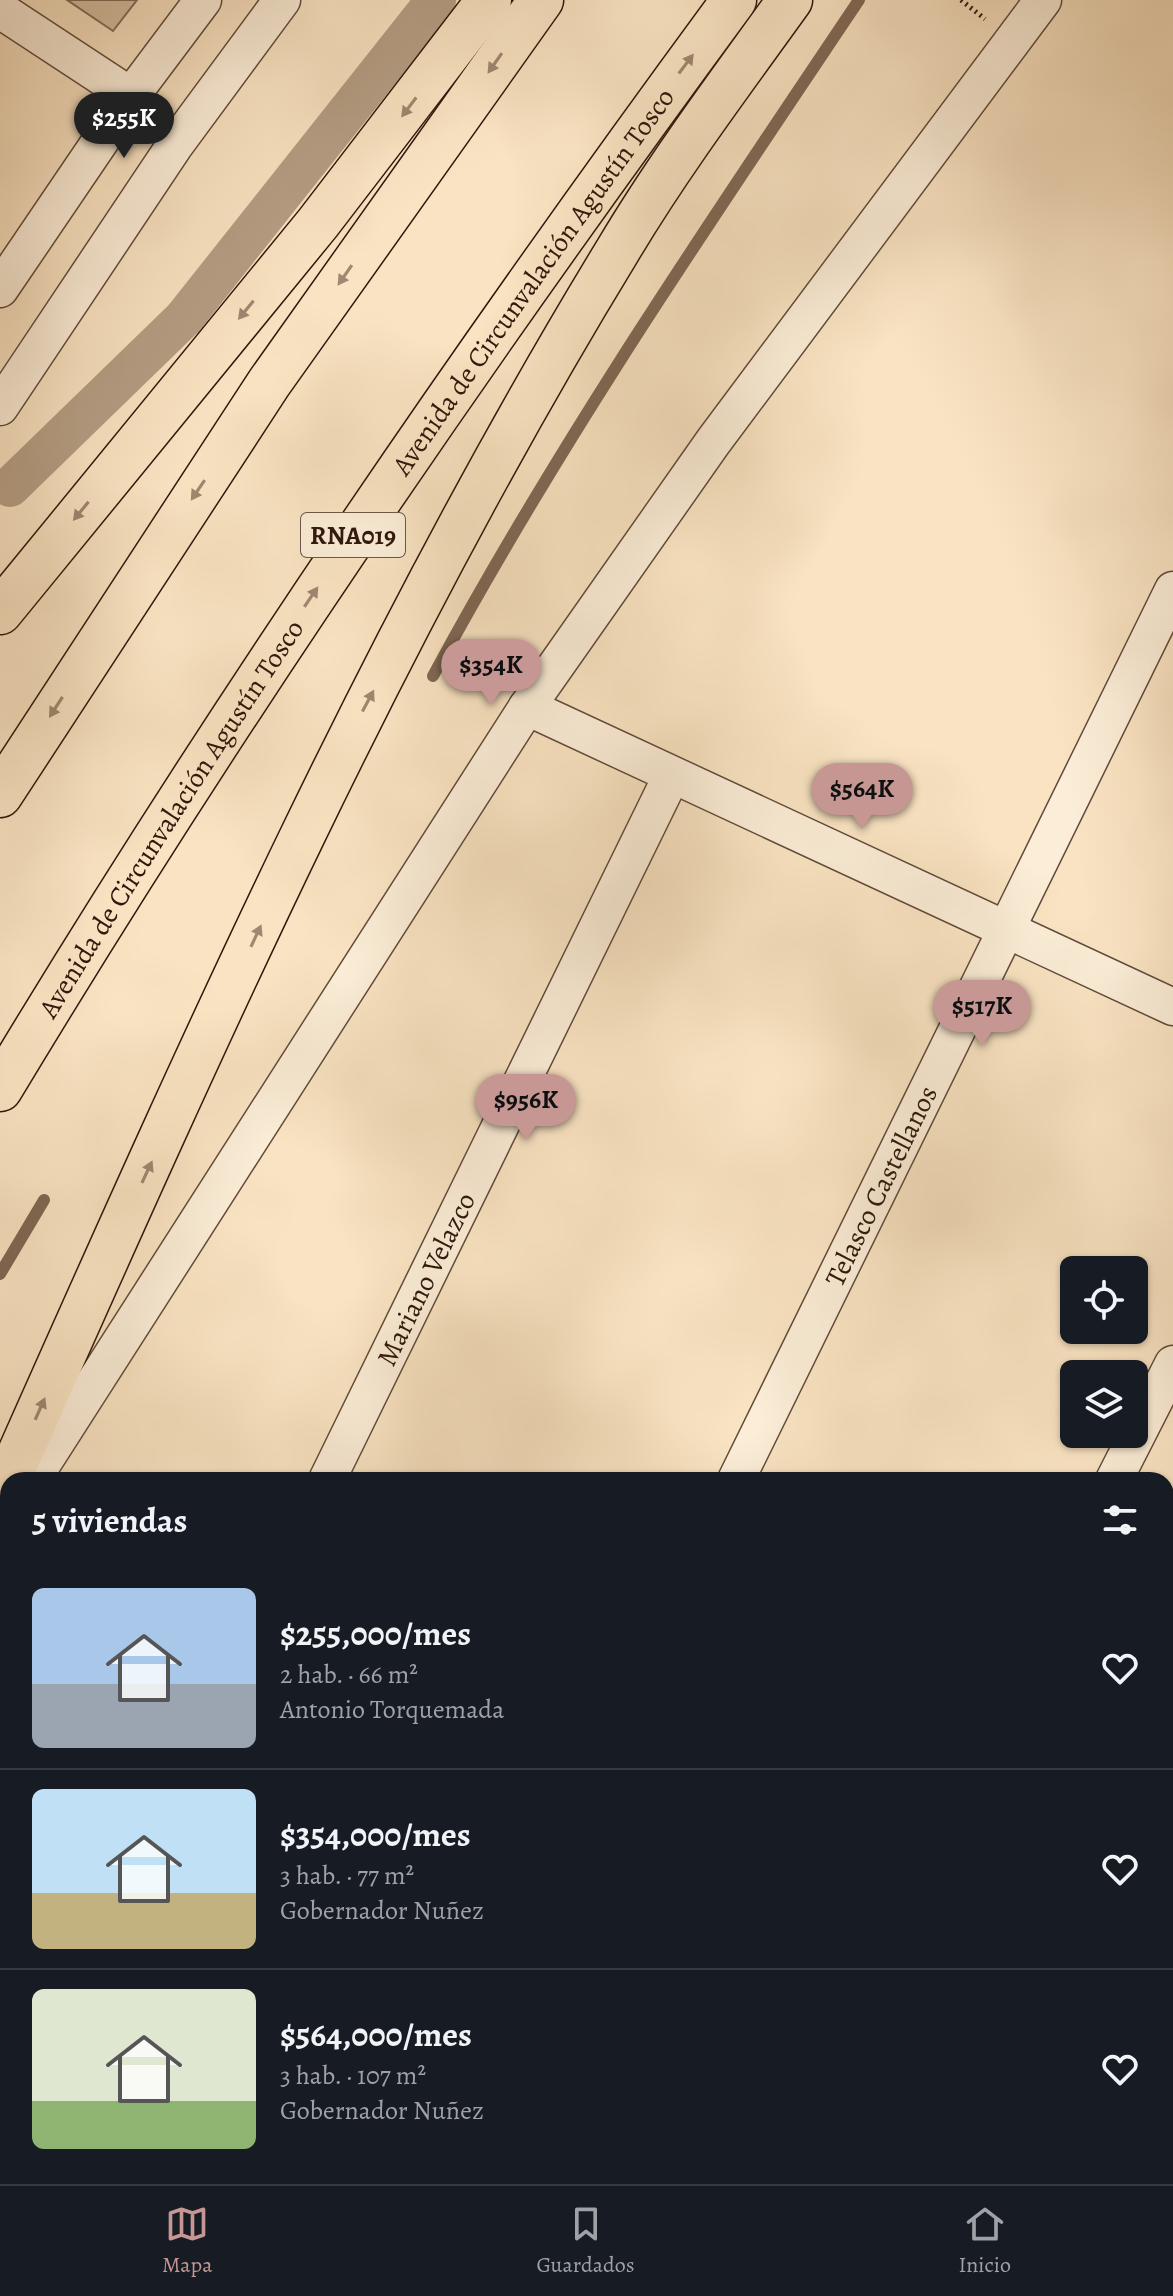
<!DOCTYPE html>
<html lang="es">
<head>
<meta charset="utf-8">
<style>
	:root { --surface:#171b24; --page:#20242c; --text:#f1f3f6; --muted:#9ea1a6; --line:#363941; --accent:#c59692 }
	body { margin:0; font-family:Alegreya,serif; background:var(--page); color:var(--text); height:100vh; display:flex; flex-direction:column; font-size:30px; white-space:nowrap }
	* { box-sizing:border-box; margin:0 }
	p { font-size:26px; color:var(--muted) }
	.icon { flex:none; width:44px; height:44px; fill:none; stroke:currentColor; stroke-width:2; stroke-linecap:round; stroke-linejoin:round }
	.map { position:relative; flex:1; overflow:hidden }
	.side { position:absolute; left:0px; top:1472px; width:1174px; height:712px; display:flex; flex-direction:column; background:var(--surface); border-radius:24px 24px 0 0; box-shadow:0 2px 6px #0004 }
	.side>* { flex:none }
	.tools { position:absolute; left:1060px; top:1256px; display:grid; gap:16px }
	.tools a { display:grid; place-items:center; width:88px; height:88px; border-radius:12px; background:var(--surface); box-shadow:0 2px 6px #0004; font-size:40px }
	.price { position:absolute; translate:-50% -68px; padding:0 18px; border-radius:28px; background:var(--accent); color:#111; font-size:26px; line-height:52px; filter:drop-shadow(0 2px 4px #0008) }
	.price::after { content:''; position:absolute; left:50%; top:48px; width:24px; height:18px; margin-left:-12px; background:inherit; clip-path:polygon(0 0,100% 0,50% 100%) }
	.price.active { background:#222; color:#fff }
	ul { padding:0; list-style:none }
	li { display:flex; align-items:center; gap:24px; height:200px; padding:0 32px }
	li+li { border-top:2px solid var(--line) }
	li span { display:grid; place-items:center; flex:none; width:224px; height:160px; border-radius:12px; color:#555 }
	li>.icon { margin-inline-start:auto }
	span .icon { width:96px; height:96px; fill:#fffc; stroke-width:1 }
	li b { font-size:34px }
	h2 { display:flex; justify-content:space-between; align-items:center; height:96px; padding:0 32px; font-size:34px }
	.dock { display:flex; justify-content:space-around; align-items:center; height:112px; border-top:2px solid var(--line); background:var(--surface); font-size:22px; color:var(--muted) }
	.dock a { display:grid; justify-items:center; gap:4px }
	.dock .active { color:var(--accent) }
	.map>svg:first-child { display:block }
	.green { fill:#d7c0a3; stroke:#846c58; stroke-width:2 }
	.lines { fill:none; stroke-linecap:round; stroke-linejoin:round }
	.stream { stroke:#806854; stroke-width:12 }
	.canal { stroke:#b59e84; stroke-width:40 }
	.street-casing { stroke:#624a3a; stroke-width:39 }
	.secondary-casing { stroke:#30170c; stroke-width:47 }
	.highway-casing { stroke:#30170c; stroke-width:47 }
	.path { stroke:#30170c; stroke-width:5; stroke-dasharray:2 4; stroke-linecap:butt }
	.street { stroke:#fbedd7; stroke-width:36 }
	.secondary { stroke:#fbedd7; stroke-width:44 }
	.highway { stroke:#f9e3c2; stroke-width:44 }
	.rail { stroke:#30170c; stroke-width:6; stroke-dasharray:14 14; stroke-linecap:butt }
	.oneway { fill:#9f8770 }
	.labels { text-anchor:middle; stroke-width:7; stroke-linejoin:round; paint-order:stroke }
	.shield { fill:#fbedd7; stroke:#6d5749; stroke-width:2 }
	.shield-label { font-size:26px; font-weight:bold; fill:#30170c }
	.street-label { font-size:28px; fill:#30170c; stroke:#fbedd7 }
</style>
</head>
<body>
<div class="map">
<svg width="1173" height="2184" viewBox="0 0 1173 2184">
	<rect width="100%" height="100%" fill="#f9e3c2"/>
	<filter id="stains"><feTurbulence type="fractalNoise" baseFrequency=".0025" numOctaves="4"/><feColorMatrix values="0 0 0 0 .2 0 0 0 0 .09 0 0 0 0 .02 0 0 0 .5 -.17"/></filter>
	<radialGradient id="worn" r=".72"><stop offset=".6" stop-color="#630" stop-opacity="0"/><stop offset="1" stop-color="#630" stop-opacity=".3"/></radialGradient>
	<path class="green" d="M67 0H137L113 31Z
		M1166 2131 1173 2133V2184H769L776 2176H1166Z"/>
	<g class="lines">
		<path class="stream" d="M433 676C560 441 710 222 859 0
			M0 1274 44 1200"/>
		<path class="canal" d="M10 487 184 318 436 0"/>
		<defs>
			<g id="street">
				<path d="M0 10 131 96"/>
				<path d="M0 289 131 96 203 0"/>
				<path d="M0 407 175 145 282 0"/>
				<path d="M527 707 1173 1007"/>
				<path d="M32 1480 527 707 713 442 1043 0"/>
				<path id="s1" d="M327 1480 671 777"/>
				<path id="s2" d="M736 1480 1173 590"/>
				<path d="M1114 1480 1173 1364"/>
				<path d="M0 1528 8 1516"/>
				<path d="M717 2184 723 2176"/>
			</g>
			<path id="secondary" d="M0 1876 8 1877
				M1166 2090 1173 2092
				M0 2158 8 2159
				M87 2176 125 2184"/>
			<g id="highway">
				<path d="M0 612 318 223 489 0"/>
				<path d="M0 795 269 383 541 0"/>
				<path id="s3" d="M0 1089C226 713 474 353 734 0"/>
				<path d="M8 1480C194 1062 379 641 618 250 670 163 731 82 790 0"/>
			</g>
		</defs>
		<use href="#street" class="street-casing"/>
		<use href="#secondary" class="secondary-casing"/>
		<use href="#highway" class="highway-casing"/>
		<path class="path" d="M961 0 985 19
			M0 2049 8 2050
			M605 2176 613 2184"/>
		<use href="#street" class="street"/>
		<use href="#secondary" class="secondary"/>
		<use href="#highway" class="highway"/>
		<path class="rail" d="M0 2015 8 2017
			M810 2176 850 2184"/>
	</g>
	<defs><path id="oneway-solid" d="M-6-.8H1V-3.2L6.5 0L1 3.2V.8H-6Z" transform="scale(2)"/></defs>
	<g class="oneway">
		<use href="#oneway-solid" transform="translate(495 63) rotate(125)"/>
		<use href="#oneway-solid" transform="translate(686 64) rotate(-53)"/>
		<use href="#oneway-solid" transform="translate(409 107) rotate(127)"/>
		<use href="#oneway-solid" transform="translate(345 275) rotate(125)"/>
		<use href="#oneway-solid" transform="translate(246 310) rotate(129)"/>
		<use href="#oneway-solid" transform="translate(198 490) rotate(124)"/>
		<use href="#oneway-solid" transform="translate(81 511) rotate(129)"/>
		<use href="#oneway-solid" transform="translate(311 597) rotate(-56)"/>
		<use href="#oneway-solid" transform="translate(368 701) rotate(-62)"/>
		<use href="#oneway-solid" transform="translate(56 707) rotate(123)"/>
		<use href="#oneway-solid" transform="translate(256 936) rotate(-65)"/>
		<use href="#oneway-solid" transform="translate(147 1172) rotate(-65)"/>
		<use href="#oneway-solid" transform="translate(40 1409) rotate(-66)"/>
	</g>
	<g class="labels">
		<rect class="shield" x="301" y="513" width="104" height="44" rx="6"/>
		<g class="shield-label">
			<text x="353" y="544">RNA019</text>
		</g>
		<g class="street-label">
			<text dy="10" stroke="none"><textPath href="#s3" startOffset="968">Avenida de Circunvalación Agustín Tosco</textPath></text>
			<text dy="10" stroke="none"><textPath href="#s3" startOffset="320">Avenida de Circunvalación Agustín Tosco</textPath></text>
			<text dy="10" stroke="none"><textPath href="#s2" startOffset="328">Telasco Castellanos</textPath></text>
			<text dy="10" stroke="none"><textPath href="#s1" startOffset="224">Mariano Velazco</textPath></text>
		</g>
	</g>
	<rect width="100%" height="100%" filter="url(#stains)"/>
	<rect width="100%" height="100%" fill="url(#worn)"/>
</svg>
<div class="tools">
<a><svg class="icon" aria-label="locate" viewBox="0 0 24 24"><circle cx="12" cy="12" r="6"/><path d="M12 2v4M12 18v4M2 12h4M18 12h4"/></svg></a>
<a><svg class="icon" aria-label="layers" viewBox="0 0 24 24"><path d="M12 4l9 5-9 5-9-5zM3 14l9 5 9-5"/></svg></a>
</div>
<b class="price active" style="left:124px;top:160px">$255K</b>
<b class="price" style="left:491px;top:707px">$354K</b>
<b class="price" style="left:862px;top:831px">$564K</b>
<b class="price" style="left:982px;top:1048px">$517K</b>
<b class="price" style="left:526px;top:1142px">$956K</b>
<section class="side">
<h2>5 viviendas<svg class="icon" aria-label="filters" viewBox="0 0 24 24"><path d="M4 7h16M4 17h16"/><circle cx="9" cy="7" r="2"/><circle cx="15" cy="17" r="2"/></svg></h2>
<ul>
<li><span style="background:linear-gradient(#a9c7e8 60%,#9aa5b1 0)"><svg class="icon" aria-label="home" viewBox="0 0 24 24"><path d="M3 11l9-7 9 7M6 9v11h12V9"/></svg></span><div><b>$255,000/mes</b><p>2 hab. · 66 m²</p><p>Antonio Torquemada</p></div><svg class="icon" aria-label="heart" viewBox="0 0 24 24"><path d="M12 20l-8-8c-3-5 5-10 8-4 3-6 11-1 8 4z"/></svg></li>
<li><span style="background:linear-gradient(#bfe0f5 65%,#c2b280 0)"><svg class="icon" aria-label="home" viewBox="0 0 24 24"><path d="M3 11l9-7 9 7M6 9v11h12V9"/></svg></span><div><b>$354,000/mes</b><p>3 hab. · 77 m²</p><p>Gobernador Nuñez</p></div><svg class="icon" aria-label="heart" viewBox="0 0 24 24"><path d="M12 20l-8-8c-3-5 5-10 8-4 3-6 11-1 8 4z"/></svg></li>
<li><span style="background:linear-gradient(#dfe7d0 70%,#8fb573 0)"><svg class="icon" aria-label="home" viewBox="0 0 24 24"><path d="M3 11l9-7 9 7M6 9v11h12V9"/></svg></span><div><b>$564,000/mes</b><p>3 hab. · 107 m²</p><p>Gobernador Nuñez</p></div><svg class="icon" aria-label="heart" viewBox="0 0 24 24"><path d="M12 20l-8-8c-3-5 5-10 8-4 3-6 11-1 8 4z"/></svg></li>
</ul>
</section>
</div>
<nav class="dock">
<a class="active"><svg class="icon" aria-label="map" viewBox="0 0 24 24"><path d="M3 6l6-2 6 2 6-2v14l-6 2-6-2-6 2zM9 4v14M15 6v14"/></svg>Mapa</a>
<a><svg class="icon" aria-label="saved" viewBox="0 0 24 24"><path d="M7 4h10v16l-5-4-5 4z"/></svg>Guardados</a>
<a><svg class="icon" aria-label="home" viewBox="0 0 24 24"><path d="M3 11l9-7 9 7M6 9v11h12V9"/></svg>Inicio</a>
</nav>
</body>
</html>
